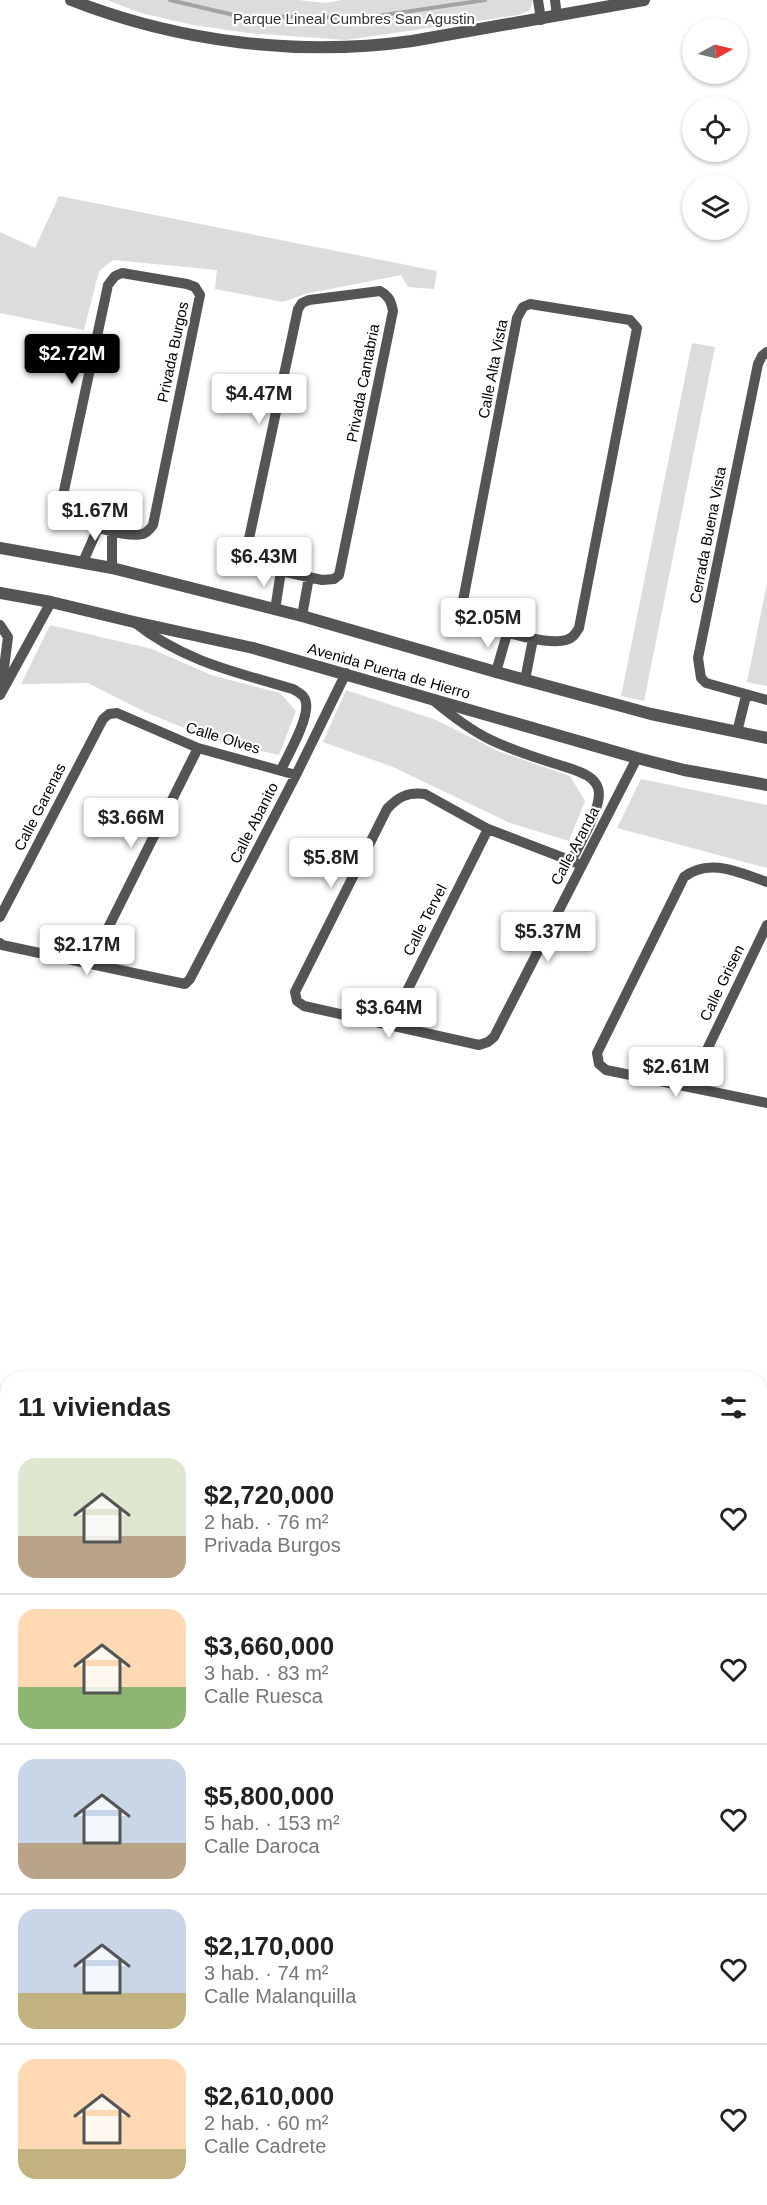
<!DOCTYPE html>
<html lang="es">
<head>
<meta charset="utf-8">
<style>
	:root { --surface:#fff; --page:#f2f2f2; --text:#222; --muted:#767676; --line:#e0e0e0; --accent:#000 }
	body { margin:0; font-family:Arial,sans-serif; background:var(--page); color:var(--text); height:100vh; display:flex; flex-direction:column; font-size:22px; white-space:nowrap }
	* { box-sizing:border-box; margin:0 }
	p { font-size:20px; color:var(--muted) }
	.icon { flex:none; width:33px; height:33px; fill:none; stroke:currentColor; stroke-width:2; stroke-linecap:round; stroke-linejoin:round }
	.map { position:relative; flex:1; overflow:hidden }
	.panel { position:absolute; left:0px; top:1371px; width:768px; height:834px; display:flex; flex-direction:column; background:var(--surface); border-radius:24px 24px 0 0; box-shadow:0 2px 4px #0004 }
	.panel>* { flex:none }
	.needle { width:39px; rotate:82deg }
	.fabs { position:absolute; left:682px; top:18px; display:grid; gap:12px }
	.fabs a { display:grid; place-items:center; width:66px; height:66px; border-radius:50%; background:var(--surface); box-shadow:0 2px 4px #0004; font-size:30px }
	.price { position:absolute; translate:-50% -51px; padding:0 14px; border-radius:6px; background:#fff; color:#222; font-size:20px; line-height:39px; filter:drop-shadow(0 2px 3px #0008) }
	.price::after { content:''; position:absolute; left:50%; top:36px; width:18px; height:14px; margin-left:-9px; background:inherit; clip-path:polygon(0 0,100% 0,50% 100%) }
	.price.current { background:var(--accent); color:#fff }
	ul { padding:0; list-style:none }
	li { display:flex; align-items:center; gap:18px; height:150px; padding:0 18px }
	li+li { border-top:2px solid var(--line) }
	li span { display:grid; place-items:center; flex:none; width:168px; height:120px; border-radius:18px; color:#555 }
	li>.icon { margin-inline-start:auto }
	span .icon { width:72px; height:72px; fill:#fffc; stroke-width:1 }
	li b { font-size:26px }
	h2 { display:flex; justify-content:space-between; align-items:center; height:72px; padding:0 18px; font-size:26px }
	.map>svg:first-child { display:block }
	.green { fill:#dcdcdc }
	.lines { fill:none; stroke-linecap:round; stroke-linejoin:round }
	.stream { stroke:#a3a3a3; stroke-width:4 }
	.minor { stroke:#555; stroke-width:10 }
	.tertiary { stroke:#555; stroke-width:12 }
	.secondary { stroke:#222; stroke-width:12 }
	.labels { text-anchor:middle; stroke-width:4.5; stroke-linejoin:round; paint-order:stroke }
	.park-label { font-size:15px; fill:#333; stroke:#fff }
	.street-label { font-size:15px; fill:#000; stroke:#fff }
</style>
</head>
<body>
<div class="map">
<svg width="767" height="2205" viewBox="0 0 767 2205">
	<rect width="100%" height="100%" fill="#fff"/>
	<path class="green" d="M107 0H298L325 3 342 0H533L530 10 519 15 346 40 248 33 193 25 141 13Z
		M59 196 437 271 434 289 408 287 401 275 305 294 283 302 215 289 217 270 113 260 99 271 84 330 0 313V232L35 248Z
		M692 343 715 347 644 701 621 696Z
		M767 583V686L747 682Z
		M50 625 152 649 211 675 280 693 296 711 279 755 213 740 143 711 88 683 21 684Z
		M346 690 436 720 498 751 570 776 585 801 569 841 510 823 393 767 323 742Z
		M641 779 767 805V868L617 828Z
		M761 2085 767 2101V2205H708L709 2198H760Z"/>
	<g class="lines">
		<path class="stream" d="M170 0 238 16 364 18 485 0"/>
		<path class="minor" d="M538 0 541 20
			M555 0 557 16
			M122 273 187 284 195 287 200 295 153 525C150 529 148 532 143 534 129 538 76 524 67 513 64 509 63 505 62 500L108 285 115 276Z
			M380 291C389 296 391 301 393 311L339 575 334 579 322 580 281 571 253 562 247 548 298 309 302 303 309 300Z
			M530 304 630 320 637 328 579 628C575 634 573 638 566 640 545 646 469 627 462 606L517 318 523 307Z
			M767 352 762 356 758 364 698 658 701 678 706 683 767 700
			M83 562 98 528
			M112 568V531
			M275 610 281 571
			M302 616 309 577
			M134 622C183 661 235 672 293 689 299 693 305 695 306 703 309 719 288 755 281 770
			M0 625 8 637 4 668 5 686
			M496 672 507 634
			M525 680 533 639
			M0 695 51 602
			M434 701C452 716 470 730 491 740 516 752 543 760 569 768 580 772 594 776 598 788 604 805 579 844 572 860
			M737 732 746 696
			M582 865 488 829 425 794C407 792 398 797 387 809L295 992 297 1001 304 1006 479 1045 488 1042 494 1037 637 758
			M767 882C740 873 709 857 684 877L597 1053 599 1064 606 1070 767 1103
			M0 917 103 719 109 714 117 713 198 748 296 775
			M0 943 2 945 185 984 190 979 296 775 346 673
			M91 962 198 748
			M390 1025 488 829
			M689 1087 767 925
			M760 1468 767 1472
			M760 1622 767 1607
			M760 1864H767
			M763 1899 767 1882
			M0 1948 8 1942
			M760 1966 767 1958
			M760 2051 767 2068
			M0 2054 8 2050
			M0 2140 8 2141
			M255 2198 256 2205
			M606 2198H607"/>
		<path class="tertiary" d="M71 0C178 42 299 57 412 41L644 0
			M0 548 112 568 302 616 496 672 651 714 767 738
			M0 593 51 602 134 622 253 648 637 758 684 770 767 785
			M760 1457 767 1446
			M760 1498 767 1487
			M680 2205 681 2198
			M701 2205 702 2198"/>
		<path class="secondary" d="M0 1799 8 1801
			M0 1822 8 1824
			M760 1924H767
			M760 1947H767"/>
	</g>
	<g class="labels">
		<g class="park-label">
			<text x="354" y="24">Parque Lineal Cumbres San Agustin</text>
		</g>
		<g class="street-label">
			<text transform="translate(173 352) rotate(-78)" y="5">Privada Burgos</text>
			<text transform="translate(493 369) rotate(-79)" y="5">Calle Alta Vista</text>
			<text transform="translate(363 383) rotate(-79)" y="5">Privada Cantabria</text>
			<text transform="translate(708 535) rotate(-79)" y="5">Cerrada Buena Vista</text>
			<text transform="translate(389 671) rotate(16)" y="5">Avenida Puerta de Hierro</text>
			<text transform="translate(223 738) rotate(17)" y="5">Calle Olves</text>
			<text transform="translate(40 807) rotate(-63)" y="5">Calle Garenas</text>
			<text transform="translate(254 823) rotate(-63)" y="5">Calle Abanito</text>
			<text transform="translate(575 846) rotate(-62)" y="5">Calle Aranda</text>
			<text transform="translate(425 920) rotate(-63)" y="5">Calle Tervel</text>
			<text transform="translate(722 983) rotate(-64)" y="5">Calle Grisen</text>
		</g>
	</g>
</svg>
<div class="fabs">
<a><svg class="needle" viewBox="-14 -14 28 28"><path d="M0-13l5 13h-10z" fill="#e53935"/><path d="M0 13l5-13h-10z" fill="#767676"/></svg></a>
<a><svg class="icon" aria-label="locate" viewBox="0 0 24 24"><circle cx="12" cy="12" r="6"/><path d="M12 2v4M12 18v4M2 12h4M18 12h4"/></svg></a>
<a><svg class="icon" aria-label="layers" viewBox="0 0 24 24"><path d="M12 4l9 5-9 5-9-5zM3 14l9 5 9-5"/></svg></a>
</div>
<b class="price current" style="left:72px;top:385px">$2.72M</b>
<b class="price" style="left:259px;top:425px">$4.47M</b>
<b class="price" style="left:95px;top:542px">$1.67M</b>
<b class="price" style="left:264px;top:588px">$6.43M</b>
<b class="price" style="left:488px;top:649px">$2.05M</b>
<b class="price" style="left:131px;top:849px">$3.66M</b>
<b class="price" style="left:331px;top:889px">$5.8M</b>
<b class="price" style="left:548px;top:963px">$5.37M</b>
<b class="price" style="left:87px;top:976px">$2.17M</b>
<b class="price" style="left:389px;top:1039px">$3.64M</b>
<b class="price" style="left:676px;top:1098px">$2.61M</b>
<section class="panel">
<h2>11 viviendas<svg class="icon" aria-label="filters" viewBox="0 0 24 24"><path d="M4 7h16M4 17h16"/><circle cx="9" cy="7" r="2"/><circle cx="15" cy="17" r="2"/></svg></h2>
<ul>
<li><span style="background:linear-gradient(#dfe7d0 65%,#b9a48a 0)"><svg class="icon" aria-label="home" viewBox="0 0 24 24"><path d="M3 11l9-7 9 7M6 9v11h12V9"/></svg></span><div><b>$2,720,000</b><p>2 hab. · 76 m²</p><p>Privada Burgos</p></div><svg class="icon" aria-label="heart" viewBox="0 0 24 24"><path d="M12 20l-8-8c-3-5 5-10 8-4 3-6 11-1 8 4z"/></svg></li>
<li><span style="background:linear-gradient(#ffd9b3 65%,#8fb573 0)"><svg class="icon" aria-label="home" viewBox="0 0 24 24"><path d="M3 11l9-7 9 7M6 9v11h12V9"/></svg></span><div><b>$3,660,000</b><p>3 hab. · 83 m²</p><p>Calle Ruesca</p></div><svg class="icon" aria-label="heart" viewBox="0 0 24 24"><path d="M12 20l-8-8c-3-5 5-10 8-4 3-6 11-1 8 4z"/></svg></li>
<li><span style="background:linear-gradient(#c9d6e8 70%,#b9a48a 0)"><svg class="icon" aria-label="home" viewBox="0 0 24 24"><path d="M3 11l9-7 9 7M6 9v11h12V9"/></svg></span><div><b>$5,800,000</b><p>5 hab. · 153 m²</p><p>Calle Daroca</p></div><svg class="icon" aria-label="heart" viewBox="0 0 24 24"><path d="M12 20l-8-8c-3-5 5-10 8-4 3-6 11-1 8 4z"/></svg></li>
<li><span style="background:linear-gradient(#c9d6e8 70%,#c2b280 0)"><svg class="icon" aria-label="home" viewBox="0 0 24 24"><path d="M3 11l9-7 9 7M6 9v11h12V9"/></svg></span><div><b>$2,170,000</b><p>3 hab. · 74 m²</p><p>Calle Malanquilla</p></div><svg class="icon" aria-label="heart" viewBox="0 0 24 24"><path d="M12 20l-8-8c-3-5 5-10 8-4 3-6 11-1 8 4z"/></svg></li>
<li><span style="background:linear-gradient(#ffd9b3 75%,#c2b280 0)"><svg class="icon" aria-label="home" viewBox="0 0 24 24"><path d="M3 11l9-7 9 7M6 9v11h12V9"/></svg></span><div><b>$2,610,000</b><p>2 hab. · 60 m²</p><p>Calle Cadrete</p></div><svg class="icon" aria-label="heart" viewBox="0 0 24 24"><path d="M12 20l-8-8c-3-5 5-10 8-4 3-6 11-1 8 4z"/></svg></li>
</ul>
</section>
</div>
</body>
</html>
